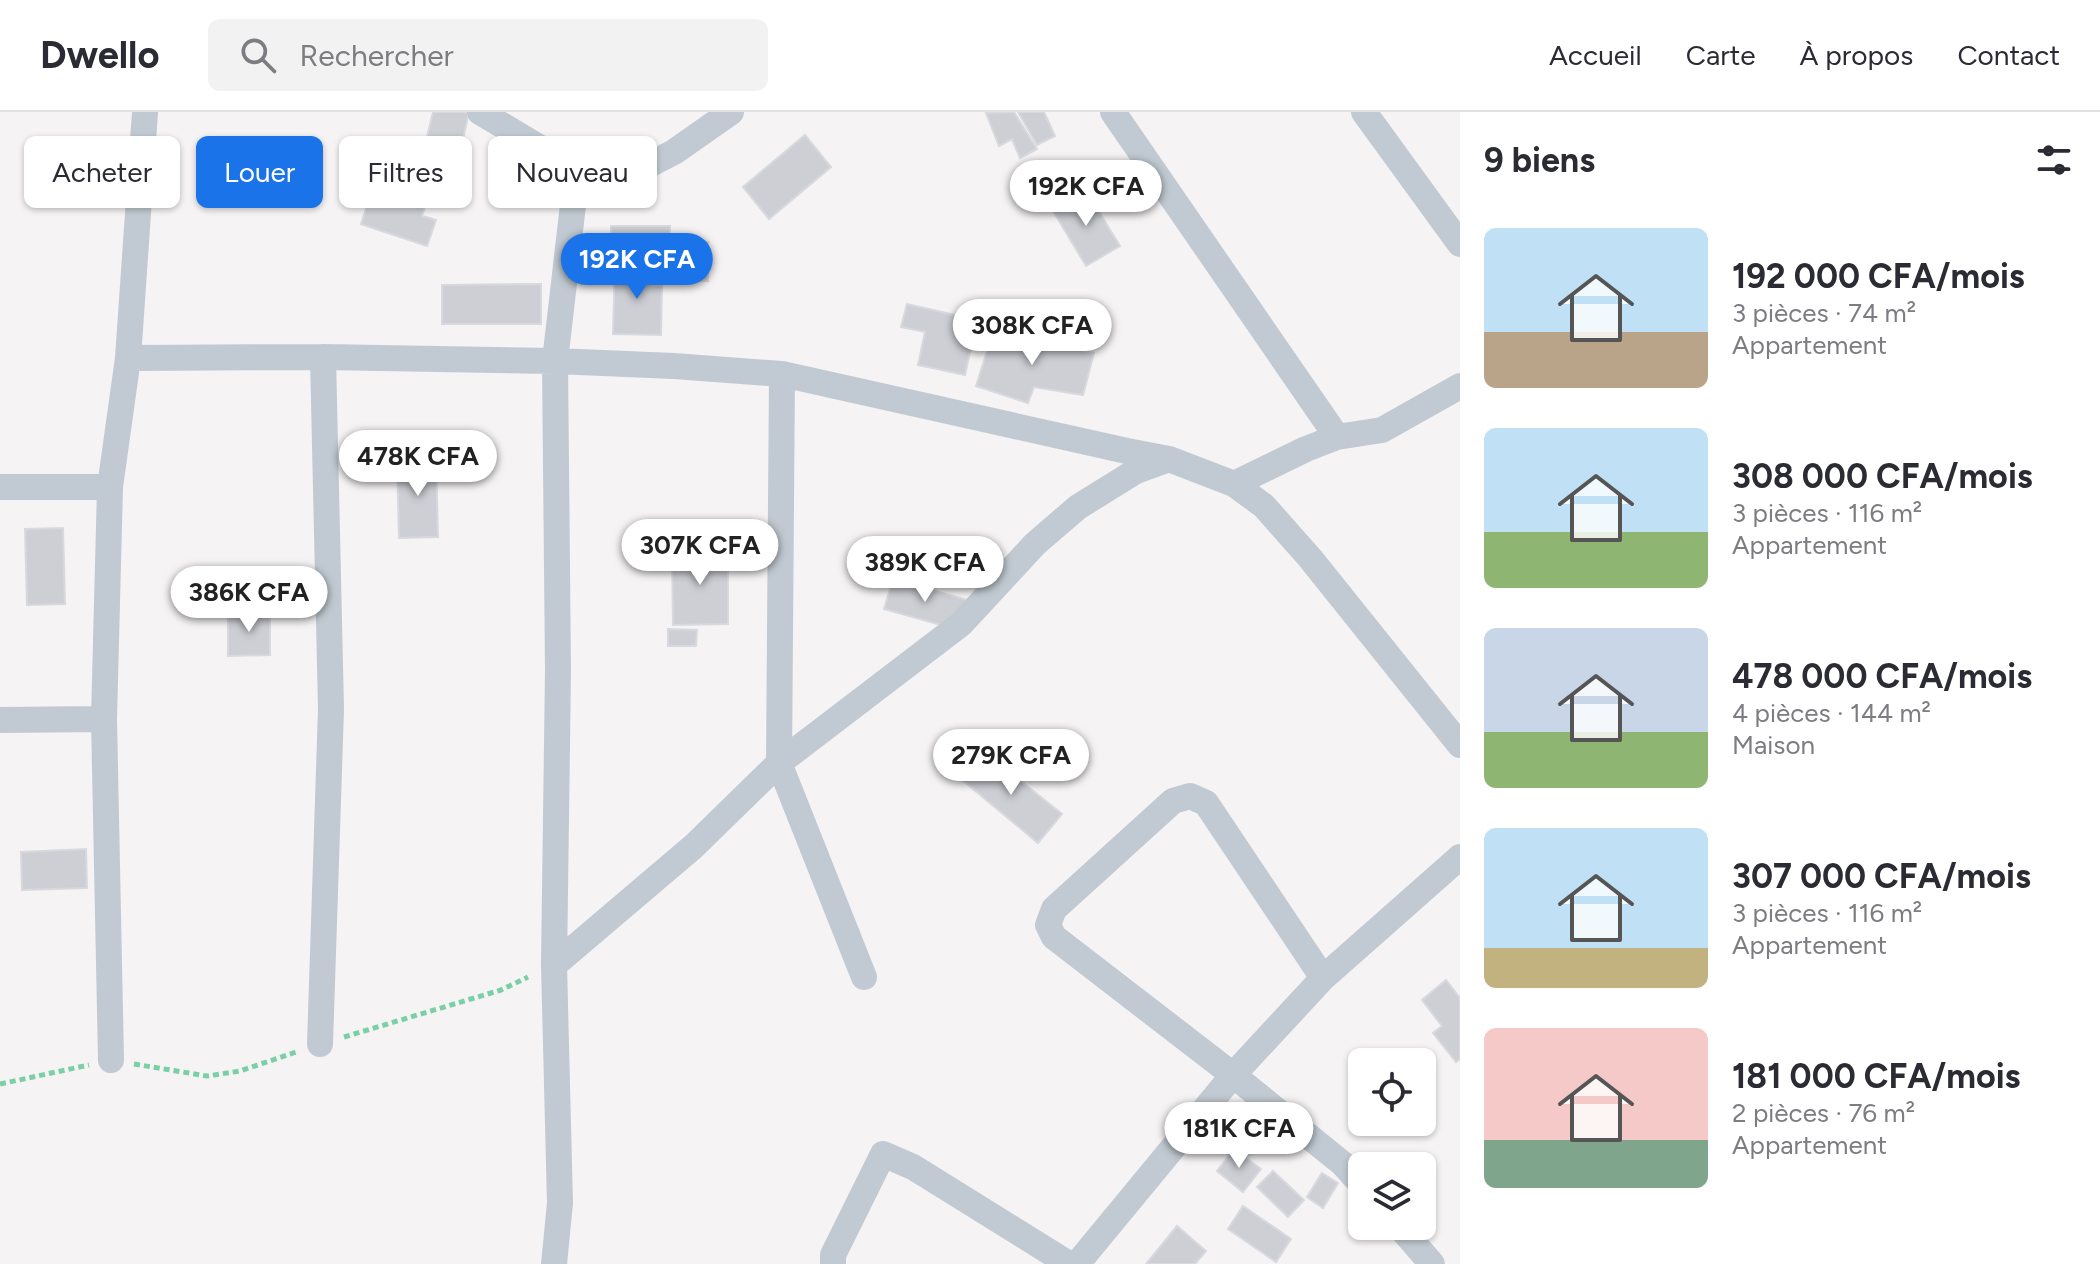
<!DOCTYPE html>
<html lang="fr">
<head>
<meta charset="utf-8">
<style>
	:root { --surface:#fff; --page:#f2f2f3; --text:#2b2b33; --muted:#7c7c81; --line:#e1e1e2; --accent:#1a73e8 }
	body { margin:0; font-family:Figtree,sans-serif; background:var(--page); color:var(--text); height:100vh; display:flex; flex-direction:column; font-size:30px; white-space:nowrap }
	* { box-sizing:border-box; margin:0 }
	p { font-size:26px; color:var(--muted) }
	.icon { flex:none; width:44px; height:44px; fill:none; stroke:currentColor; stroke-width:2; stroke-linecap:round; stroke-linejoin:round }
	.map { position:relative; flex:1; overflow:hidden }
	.side { display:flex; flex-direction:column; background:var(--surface); width:640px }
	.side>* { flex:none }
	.top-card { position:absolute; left:24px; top:24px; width:760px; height:72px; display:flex; gap:16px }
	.controls { position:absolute; left:1348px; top:936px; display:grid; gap:16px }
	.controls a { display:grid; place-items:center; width:88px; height:88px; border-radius:12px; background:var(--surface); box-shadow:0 2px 6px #0004; font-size:40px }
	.price { position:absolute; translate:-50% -68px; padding:0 18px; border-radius:28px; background:#fff; color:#222; font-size:26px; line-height:52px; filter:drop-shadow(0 2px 4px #0008) }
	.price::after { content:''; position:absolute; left:50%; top:48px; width:24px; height:18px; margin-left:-12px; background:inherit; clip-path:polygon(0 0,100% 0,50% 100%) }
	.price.active { background:var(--accent); color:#fff }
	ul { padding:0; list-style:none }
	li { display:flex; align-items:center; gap:24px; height:200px; padding:0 24px }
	li span { display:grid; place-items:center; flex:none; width:224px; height:160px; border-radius:12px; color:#555 }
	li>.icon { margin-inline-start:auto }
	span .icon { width:96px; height:96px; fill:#fffc; stroke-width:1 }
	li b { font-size:34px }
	h2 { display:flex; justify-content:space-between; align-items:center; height:96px; padding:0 24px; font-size:34px }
	.pill { padding:0 28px; border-radius:12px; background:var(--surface); box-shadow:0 2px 6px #0004; font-size:28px; line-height:72px }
	.pill.active { background:var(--accent); color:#fff }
	header { display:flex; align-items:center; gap:48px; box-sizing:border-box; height:112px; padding:0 40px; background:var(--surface); border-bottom:2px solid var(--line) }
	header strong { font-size:38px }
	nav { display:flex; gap:44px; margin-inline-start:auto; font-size:28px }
	.search { width:560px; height:72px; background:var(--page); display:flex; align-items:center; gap:20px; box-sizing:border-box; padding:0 28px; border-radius:12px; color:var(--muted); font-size:30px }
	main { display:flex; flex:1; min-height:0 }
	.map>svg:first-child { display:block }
	.building { fill:#cdcfd5; stroke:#d7d9de; stroke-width:2 }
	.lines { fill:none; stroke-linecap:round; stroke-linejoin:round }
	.path { stroke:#7ad0a6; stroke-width:5; stroke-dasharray:6 4; stroke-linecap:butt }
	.minor { stroke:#c1cad2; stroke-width:26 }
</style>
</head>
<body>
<header>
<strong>Dwello</strong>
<div class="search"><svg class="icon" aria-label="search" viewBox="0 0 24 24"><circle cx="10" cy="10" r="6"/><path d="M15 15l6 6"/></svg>Rechercher</div>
<nav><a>Accueil</a><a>Carte</a><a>À propos</a><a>Contact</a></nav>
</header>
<main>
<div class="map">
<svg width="1460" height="1152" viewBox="0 0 1460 1152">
	<rect width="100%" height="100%" fill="#f5f3f3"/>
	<path class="building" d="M433 0H469L457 54 422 46Z
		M1014 0 1037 37 1020 46 1012 27 999 34 986 1Z
		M1018 0H1044L1055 24 1037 33Z
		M805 23 831 55 769 107 743 75Z
		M381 50 434 68 422 104 436 108 427 134 361 112Z
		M1085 77 1120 134 1086 154 1052 97Z
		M611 114H670L669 148H611Z
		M672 129 708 130V169L672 168Z
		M615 152 652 153V173H662L661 223 613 222Z
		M541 172V212H442V173Z
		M907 192 977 208 965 263 918 253 925 220 901 215Z
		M994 217 1094 241 1083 283 1034 275 1028 291 976 274Z
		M436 346 438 425 399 426 397 347Z
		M63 416 65 492 27 493 25 417Z
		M908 428 998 448 991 479 901 459Z
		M672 438H728V512L673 513Z
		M893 467 974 490 948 515 884 497Z
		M270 501V543L228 544V502Z
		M668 517 697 518 696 534H668Z
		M983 639 1062 702 1038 731 961 667Z
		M86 737 87 776 22 778 21 740Z
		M1446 868 1460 886V947L1456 950 1433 921 1442 914 1422 888Z
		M1234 1037 1261 1057 1243 1080 1217 1059Z
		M1273 1059 1304 1088 1288 1105 1257 1075Z
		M1322 1061 1338 1071 1323 1096 1307 1085Z
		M1243 1094 1291 1127 1276 1150 1228 1117Z
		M1177 1114 1206 1139 1195 1152H1146Z"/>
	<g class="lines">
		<path class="path" d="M344 925 501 878 528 865
			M134 952 207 964 240 959 296 940
			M0 972 89 953"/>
		<path class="minor" d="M480 0 577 58 601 63 641 57 674 40 731 0
			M1113 0 1337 325
			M1364 0 1460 132
			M128 246 323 245 555 249 674 254 782 262 1127 339 1169 347 1234 372 1264 394 1310 446 1460 633
			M782 262 779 651 864 865
			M1234 372 1306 337 1337 325 1382 318 1460 274
			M0 375H110
			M0 608 104 607
			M554 853 694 734 779 651 961 512 1035 432 1078 395 1136 359 1169 347
			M1323 866 1206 691 1190 684 1173 689 1054 797 1048 813 1054 825 1233 963 1343 1052 1362 1073
			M320 932 331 597 323 245
			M111 948 104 607 110 375 128 246 145 0
			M1399 1114 1432 1152
			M554 1152 560 1091 554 853 558 559 555 249 577 58
			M833 1152V1143L883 1042 913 1055 1069 1152
			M1077 1152 1233 963 1323 866 1460 745"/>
	</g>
</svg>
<div class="controls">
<a><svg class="icon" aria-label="locate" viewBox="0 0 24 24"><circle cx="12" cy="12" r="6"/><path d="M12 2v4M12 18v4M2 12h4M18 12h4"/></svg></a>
<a><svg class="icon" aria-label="layers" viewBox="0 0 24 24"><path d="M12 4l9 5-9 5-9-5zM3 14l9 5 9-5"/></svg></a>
</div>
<b class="price" style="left:1086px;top:116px">192K CFA</b>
<b class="price active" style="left:637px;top:189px">192K CFA</b>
<b class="price" style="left:1032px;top:255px">308K CFA</b>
<b class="price" style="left:418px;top:386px">478K CFA</b>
<b class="price" style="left:700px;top:475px">307K CFA</b>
<b class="price" style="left:925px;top:492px">389K CFA</b>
<b class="price" style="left:249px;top:522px">386K CFA</b>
<b class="price" style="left:1011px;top:685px">279K CFA</b>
<b class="price" style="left:1239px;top:1058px">181K CFA</b>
<div class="top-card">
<a class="pill">Acheter</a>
<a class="pill active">Louer</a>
<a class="pill">Filtres</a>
<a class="pill">Nouveau</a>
</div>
</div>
<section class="side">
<h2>9 biens<svg class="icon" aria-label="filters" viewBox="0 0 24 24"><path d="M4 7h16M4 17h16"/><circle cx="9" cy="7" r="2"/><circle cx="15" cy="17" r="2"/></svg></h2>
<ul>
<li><span style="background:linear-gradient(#bfe0f5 65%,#b9a48a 0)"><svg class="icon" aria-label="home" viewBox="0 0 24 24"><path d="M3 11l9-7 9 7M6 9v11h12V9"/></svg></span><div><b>192 000 CFA/mois</b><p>3 pièces · 74 m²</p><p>Appartement</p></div></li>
<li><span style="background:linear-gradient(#bfe0f5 65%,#8fb573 0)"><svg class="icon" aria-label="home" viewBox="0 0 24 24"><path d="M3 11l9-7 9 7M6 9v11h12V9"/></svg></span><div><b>308 000 CFA/mois</b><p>3 pièces · 116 m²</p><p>Appartement</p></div></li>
<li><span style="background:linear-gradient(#c9d6e8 65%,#8fb573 0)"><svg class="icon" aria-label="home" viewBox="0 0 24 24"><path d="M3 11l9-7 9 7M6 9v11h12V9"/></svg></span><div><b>478 000 CFA/mois</b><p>4 pièces · 144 m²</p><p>Maison</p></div></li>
<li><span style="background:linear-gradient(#bfe0f5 75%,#c2b280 0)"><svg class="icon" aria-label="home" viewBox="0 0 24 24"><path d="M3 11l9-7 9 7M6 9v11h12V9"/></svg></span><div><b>307 000 CFA/mois</b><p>3 pièces · 116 m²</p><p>Appartement</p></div></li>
<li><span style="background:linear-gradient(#f6c9c9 70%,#7fa58c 0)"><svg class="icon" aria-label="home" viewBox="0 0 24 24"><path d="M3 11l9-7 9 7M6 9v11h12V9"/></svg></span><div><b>181 000 CFA/mois</b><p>2 pièces · 76 m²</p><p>Appartement</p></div></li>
</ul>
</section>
</main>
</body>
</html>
